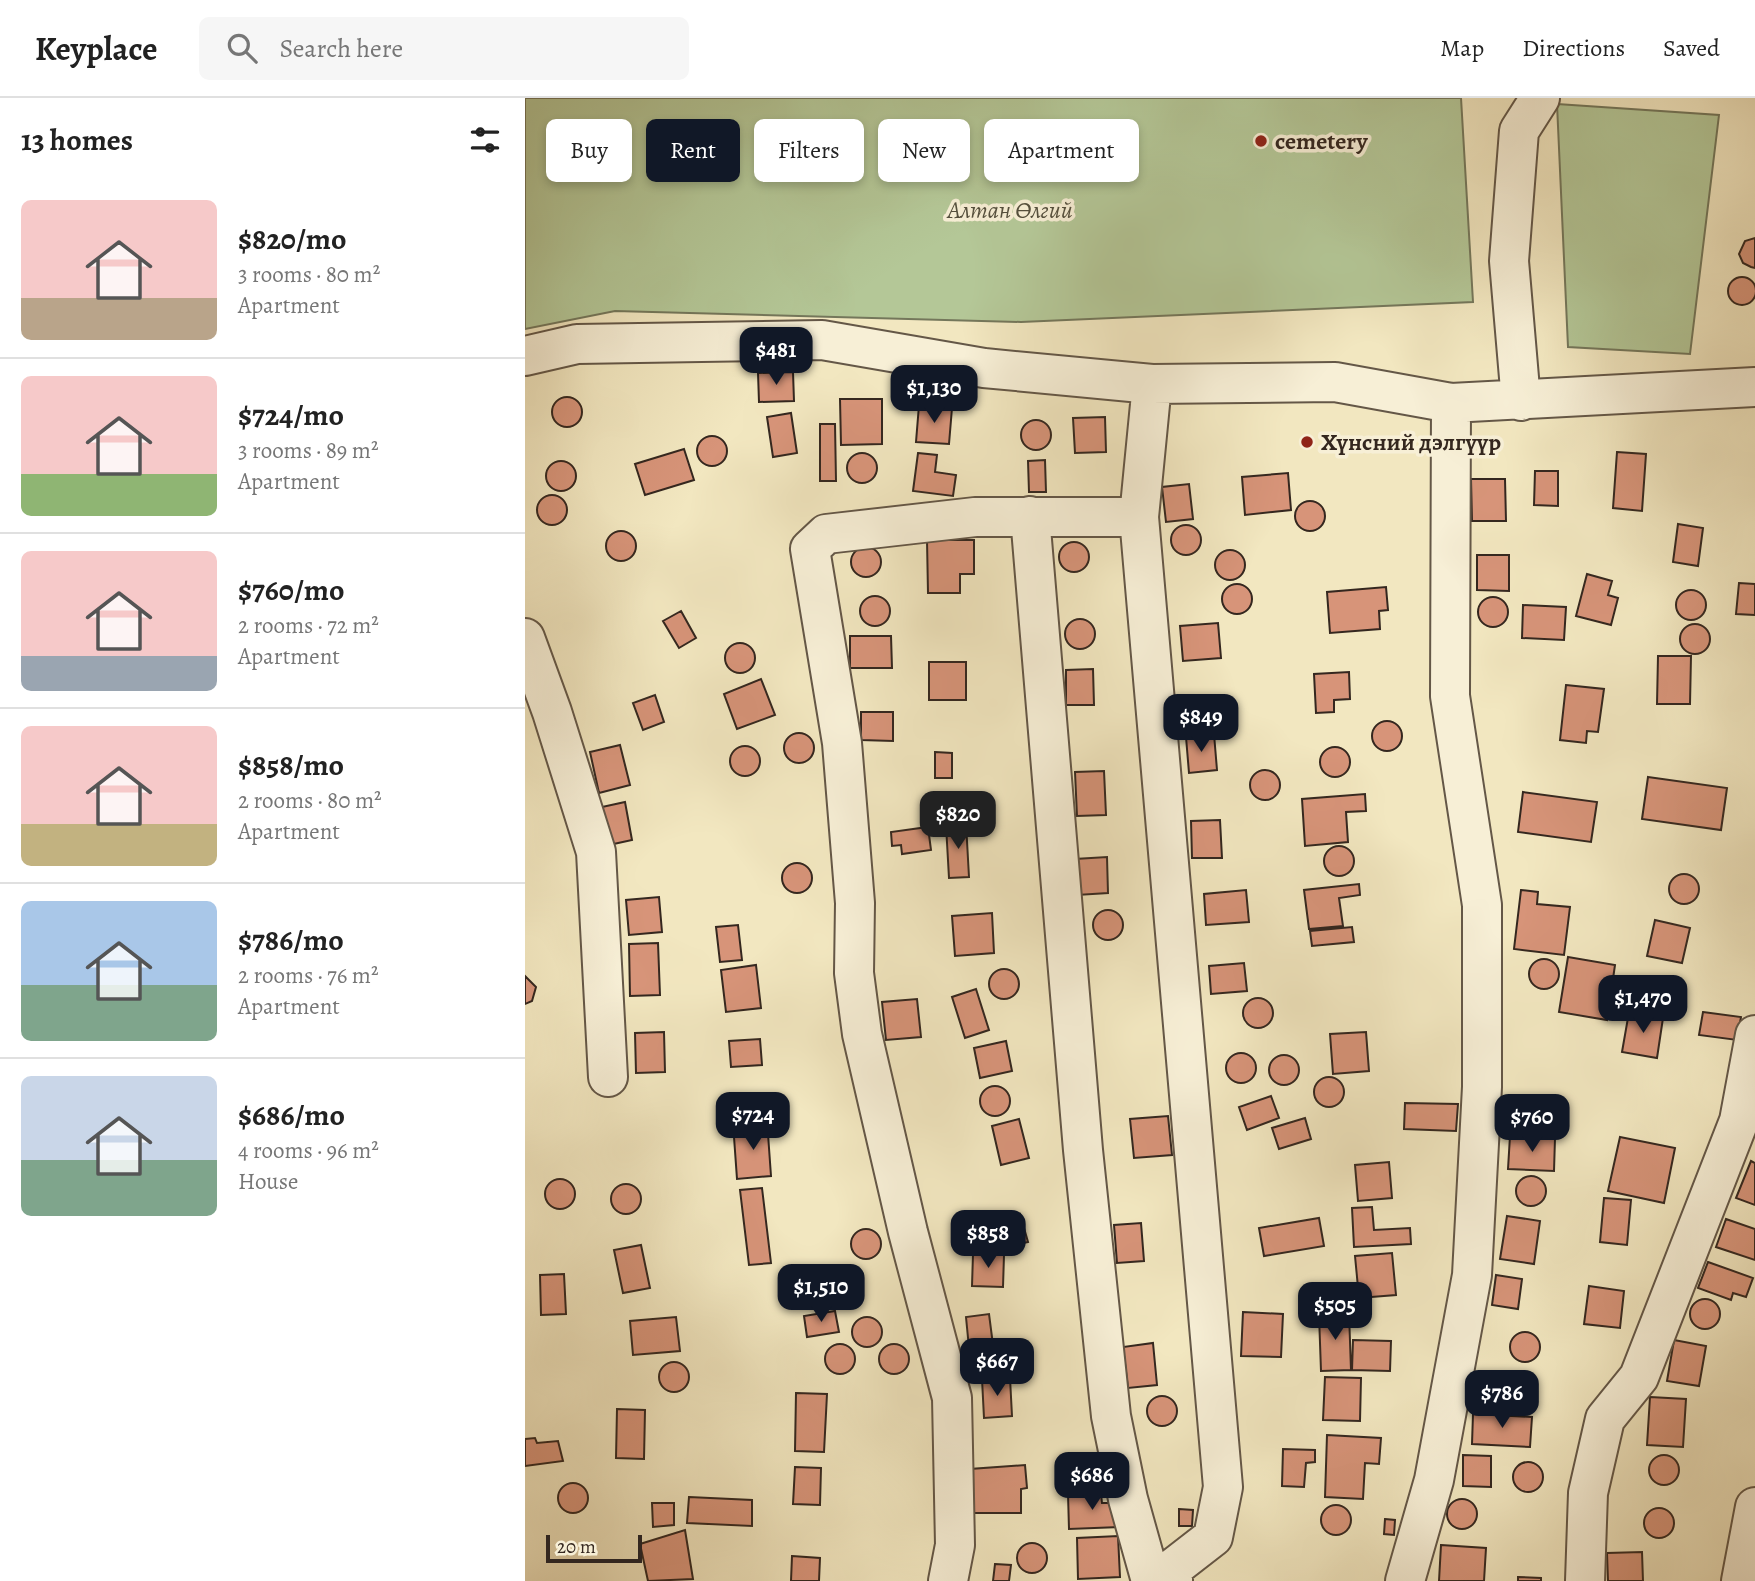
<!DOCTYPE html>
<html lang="en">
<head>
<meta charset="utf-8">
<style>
	:root { --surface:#fff; --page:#f6f6f6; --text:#222; --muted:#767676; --line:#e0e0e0; --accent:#111827 }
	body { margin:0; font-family:Alegreya,serif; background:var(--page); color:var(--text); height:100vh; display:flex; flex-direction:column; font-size:26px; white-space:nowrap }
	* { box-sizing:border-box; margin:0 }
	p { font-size:23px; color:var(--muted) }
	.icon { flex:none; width:38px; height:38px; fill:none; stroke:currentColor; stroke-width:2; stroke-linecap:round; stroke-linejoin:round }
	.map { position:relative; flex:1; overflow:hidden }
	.details { display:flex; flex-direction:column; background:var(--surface); width:525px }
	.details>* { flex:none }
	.guide { position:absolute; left:21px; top:21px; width:665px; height:63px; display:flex; gap:14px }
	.scale { position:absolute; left:21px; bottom:18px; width:96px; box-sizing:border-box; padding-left:7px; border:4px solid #34271f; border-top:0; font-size:19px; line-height:24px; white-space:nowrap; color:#34271f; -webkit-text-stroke:5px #f7efd6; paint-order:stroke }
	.price { position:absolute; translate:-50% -60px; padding:0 16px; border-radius:14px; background:var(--accent); color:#fff; font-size:23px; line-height:46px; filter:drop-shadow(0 2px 4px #0008) }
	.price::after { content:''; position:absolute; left:50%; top:42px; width:21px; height:16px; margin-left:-10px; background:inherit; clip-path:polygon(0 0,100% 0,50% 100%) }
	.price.active { background:#222; color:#fff }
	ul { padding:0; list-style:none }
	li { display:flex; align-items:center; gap:21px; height:175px; padding:0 21px }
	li+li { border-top:2px solid var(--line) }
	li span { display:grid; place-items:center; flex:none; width:196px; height:140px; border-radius:10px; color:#555 }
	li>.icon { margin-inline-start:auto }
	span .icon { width:84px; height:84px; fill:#fffc; stroke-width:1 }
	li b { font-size:30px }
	h2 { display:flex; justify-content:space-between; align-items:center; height:84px; padding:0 21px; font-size:30px }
	.chip { padding:0 24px; border-radius:10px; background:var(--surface); box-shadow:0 4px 10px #0003; font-size:24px; line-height:63px }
	.chip.active { background:var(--accent); color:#fff }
	header { display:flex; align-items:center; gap:42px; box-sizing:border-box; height:98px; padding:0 35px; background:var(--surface); border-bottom:2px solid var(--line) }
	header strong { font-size:33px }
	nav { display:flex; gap:38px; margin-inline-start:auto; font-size:24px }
	.search { width:490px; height:63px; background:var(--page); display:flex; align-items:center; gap:18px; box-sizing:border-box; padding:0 24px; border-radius:10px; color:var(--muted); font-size:26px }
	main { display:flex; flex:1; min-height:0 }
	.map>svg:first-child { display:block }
	.green { fill:#b4c797; stroke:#74775b; stroke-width:2 }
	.building { fill:#d79479; stroke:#34271f; stroke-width:2 }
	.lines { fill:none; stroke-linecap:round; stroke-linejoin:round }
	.minor-casing { stroke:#645747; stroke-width:42 }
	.minor { stroke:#f7efd6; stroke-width:38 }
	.poi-dot { fill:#8f2418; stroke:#f7efd6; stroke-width:2.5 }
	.labels { text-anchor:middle; stroke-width:7; stroke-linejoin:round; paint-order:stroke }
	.poi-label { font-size:24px; font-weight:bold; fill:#34271f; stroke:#f7efd6; text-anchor:start }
	.park-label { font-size:24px; font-style:italic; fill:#544f3d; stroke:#f7efd6 }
</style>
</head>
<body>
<header>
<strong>Keyplace</strong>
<div class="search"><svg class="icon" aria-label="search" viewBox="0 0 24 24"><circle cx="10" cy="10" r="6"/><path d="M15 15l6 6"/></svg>Search here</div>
<nav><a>Map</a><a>Directions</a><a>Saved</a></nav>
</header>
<main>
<section class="details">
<h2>13 homes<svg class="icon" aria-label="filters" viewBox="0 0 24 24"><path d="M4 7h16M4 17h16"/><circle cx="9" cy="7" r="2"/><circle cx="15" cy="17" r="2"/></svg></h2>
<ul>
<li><span style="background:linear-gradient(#f6c9c9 70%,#b9a48a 0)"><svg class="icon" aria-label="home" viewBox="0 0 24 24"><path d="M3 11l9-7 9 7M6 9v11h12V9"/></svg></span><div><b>$820/mo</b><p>3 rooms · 80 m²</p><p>Apartment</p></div></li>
<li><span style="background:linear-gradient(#f6c9c9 70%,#8fb573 0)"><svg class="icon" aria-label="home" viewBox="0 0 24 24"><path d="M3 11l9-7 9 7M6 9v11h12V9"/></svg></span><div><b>$724/mo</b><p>3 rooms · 89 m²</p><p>Apartment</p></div></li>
<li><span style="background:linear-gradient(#f6c9c9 75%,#9aa5b1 0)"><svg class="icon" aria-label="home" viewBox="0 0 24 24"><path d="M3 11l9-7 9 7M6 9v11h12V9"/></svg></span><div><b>$760/mo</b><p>2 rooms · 72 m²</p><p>Apartment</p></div></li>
<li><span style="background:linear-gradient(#f6c9c9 70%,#c2b280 0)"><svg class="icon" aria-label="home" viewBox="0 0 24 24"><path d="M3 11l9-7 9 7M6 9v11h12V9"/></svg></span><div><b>$858/mo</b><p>2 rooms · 80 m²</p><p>Apartment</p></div></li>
<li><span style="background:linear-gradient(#a9c7e8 60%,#7fa58c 0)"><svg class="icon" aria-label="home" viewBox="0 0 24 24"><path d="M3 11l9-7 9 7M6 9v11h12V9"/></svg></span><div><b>$786/mo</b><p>2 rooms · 76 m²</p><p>Apartment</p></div></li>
<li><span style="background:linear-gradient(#c9d6e8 60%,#7fa58c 0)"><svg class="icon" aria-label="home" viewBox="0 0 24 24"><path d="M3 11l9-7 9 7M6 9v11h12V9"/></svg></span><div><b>$686/mo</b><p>4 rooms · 96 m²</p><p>House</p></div></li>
</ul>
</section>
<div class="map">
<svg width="1230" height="1483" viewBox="0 0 1230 1483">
	<rect width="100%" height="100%" fill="#f2e7c0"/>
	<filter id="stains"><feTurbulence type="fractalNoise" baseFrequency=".00286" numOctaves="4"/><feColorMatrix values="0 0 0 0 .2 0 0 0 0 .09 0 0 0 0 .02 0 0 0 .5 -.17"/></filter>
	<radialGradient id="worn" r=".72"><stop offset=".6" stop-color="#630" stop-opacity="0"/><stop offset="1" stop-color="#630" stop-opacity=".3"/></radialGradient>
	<path class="green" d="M0 0H936L948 204 496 224 90 213 0 231Z
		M1032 6 1194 17 1165 256 1043 249Z"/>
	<path class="building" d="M1230 140V170L1226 169 1218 165 1214 156 1220 143Z
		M1203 193a14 14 0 1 1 28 0a14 14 0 1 1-28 0Z
		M268 274 269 303 234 304 233 275Z
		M27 314a15 15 0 1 1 30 0a15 15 0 1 1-30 0Z
		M315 301H357V346L316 347Z
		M394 307 427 310 424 346 391 344Z
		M266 315 272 355 248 359 242 319Z
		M580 319 581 354 550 355 548 320Z
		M496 337a15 15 0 1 1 30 0a15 15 0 1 1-30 0Z
		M295 326H310L311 383H295Z
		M172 353a15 15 0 1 1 30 0a15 15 0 1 1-30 0Z
		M159 351 169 382 120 397 110 366Z
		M1092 354 1121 356 1117 413 1088 410Z
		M393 355 412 357 410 374 431 377 428 398 388 393Z
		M322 370a15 15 0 1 1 30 0a15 15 0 1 1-30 0Z
		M520 362 521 394H504L503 363Z
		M21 378a15 15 0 1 1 30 0a15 15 0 1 1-30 0Z
		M1010 373H1033V408L1009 407Z
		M763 375 766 412 720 417 717 379Z
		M946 381H980L981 423H947Z
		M664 386 668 421 641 424 637 389Z
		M12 412a15 15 0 1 1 30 0a15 15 0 1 1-30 0Z
		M770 418a15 15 0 1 1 30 0a15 15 0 1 1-30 0Z
		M1153 426 1178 430 1173 468 1148 464Z
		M646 442a15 15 0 1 1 30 0a15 15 0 1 1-30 0Z
		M81 448a15 15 0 1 1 30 0a15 15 0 1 1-30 0Z
		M402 442H449V476H435V495H403Z
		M534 459a15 15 0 1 1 30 0a15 15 0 1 1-30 0Z
		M326 464a15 15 0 1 1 30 0a15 15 0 1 1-30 0Z
		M690 467a15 15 0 1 1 30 0a15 15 0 1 1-30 0Z
		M952 457H984V493L952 492Z
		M1062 476 1087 483 1083 497 1093 500 1086 527 1051 518Z
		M1214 485 1230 486V517L1211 516Z
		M697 501a15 15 0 1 1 30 0a15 15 0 1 1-30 0Z
		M861 489 863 512 854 513 855 531 805 535 802 494Z
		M1151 507a15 15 0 1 1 30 0a15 15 0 1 1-30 0Z
		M335 513a15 15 0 1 1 30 0a15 15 0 1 1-30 0Z
		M953 514a15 15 0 1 1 30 0a15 15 0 1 1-30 0Z
		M998 507 1041 509 1039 542 997 540Z
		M156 513 171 540 154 550 138 523Z
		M540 536a15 15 0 1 1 30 0a15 15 0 1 1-30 0Z
		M693 525 696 560 658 563 655 528Z
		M1155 541a15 15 0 1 1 30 0a15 15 0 1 1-30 0Z
		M325 538H366L367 570H325Z
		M200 560a15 15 0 1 1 30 0a15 15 0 1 1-30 0Z
		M1133 558H1166L1165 606H1132Z
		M404 564H441V602H404Z
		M568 571 569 607H541V572Z
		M824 574 825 601 809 602V614L791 615 789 576Z
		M236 581 250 617 212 631 199 596Z
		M1041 587 1079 591 1073 634 1062 633 1061 645 1035 642Z
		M130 597 139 624 118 632 108 605Z
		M336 614H368V643L336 642Z
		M847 638a15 15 0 1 1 30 0a15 15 0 1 1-30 0Z
		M259 650a15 15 0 1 1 30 0a15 15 0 1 1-30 0Z
		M689 636 692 672 664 675 661 639Z
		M95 647 105 687 74 695 65 654Z
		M205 663a15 15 0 1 1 30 0a15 15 0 1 1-30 0Z
		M795 664a15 15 0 1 1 30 0a15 15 0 1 1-30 0Z
		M410 654 427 655V680H410Z
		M725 687a15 15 0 1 1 30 0a15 15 0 1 1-30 0Z
		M579 673 581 717 552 718 550 674Z
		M1123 679 1202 690 1196 732 1117 721Z
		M998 694 1072 704 1066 744 993 734Z
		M840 696 841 713 821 714 823 744 780 748 777 701Z
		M100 704 107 742 84 747 77 709Z
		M695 722 697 760H667L666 723Z
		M441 725 444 779 424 780 421 727Z
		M403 729 406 752 377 756 376 747 367 748 366 734Z
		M799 763a15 15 0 1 1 30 0a15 15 0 1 1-30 0Z
		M582 759 583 795 552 797 550 761Z
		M257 780a15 15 0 1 1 30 0a15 15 0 1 1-30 0Z
		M1144 791a15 15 0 1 1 30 0a15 15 0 1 1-30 0Z
		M834 786 835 797 814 800 818 828 784 831 779 792Z
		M721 792 724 824 681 827 679 796Z
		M996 792 1013 794 1012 806 1045 809 1039 857 989 851Z
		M134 799 137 834 104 837 101 802Z
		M568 827a15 15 0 1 1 30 0a15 15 0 1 1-30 0Z
		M467 815 469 855 430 858 427 818Z
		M1130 822 1165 830 1157 865 1122 858Z
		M213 827 217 862 195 864 191 829Z
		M827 829 829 844 787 848 785 833Z
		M133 845 135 897 105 898 104 846Z
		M1043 859 1090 867 1082 922 1034 914Z
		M1004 876a15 15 0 1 1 30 0a15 15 0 1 1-30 0Z
		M719 865 722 893 686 896 684 868Z
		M231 867 236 910 201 914 196 872Z
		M464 886a15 15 0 1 1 30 0a15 15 0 1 1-30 0Z
		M0 878 11 889 7 903 0 906Z
		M451 891 464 932 440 940 427 899Z
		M718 915a15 15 0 1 1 30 0a15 15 0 1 1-30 0Z
		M392 901 396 939 361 942 357 904Z
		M1104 914 1138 920 1132 960 1097 954Z
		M1178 914 1216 919 1212 942 1174 937Z
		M139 934 140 974 111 975 110 935Z
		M841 934 844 973 808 976 805 936Z
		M235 941 237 967 206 969 204 943Z
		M481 943 487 973 455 980 449 950Z
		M701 970a15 15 0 1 1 30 0a15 15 0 1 1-30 0Z
		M744 972a15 15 0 1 1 30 0a15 15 0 1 1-30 0Z
		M789 994a15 15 0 1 1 30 0a15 15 0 1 1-30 0Z
		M455 1003a15 15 0 1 1 30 0a15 15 0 1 1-30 0Z
		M746 998 754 1020 722 1032 714 1009Z
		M880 1005 933 1006 931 1033 879 1031Z
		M643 1018 647 1057 609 1060 605 1021Z
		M780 1020 786 1041 754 1051 747 1030Z
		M494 1021 504 1060 476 1067 467 1028Z
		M242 1022 246 1078 212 1081 209 1039 224 1038 223 1024Z
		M985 1038 1030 1040 1029 1073 983 1071Z
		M1095 1039 1150 1050 1139 1105 1083 1093Z
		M1226 1063 1230 1065V1107L1211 1100Z
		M864 1064 867 1100 833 1103 830 1067Z
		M991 1093a15 15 0 1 1 30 0a15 15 0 1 1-30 0Z
		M20 1096a15 15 0 1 1 30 0a15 15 0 1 1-30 0Z
		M86 1101a15 15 0 1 1 30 0a15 15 0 1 1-30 0Z
		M237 1090 246 1165 224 1167 215 1092Z
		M1079 1100 1106 1102 1102 1147 1075 1144Z
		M847 1109 849 1132 885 1130 886 1146 829 1149 827 1110Z
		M495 1116 503 1144 477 1150 471 1121Z
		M982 1118 1015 1123 1009 1166 975 1161Z
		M794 1120 799 1148 739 1158 734 1130Z
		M1201 1121 1230 1131V1162L1191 1149Z
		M616 1125 619 1163 592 1165 589 1127Z
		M326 1146a15 15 0 1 1 30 0a15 15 0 1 1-30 0Z
		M116 1147 125 1190 98 1195 89 1152Z
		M867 1155 871 1197 834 1200 830 1158Z
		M448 1156 479 1157 478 1189 447 1188Z
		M1183 1164 1228 1180 1221 1199 1208 1195 1206 1202 1173 1190Z
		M39 1176 41 1216 16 1217 15 1177Z
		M971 1177 997 1181 993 1211 967 1207Z
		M1064 1188 1099 1193 1095 1230 1059 1226Z
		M1165 1216a15 15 0 1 1 30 0a15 15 0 1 1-30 0Z
		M310 1213 314 1234 282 1239 279 1218Z
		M718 1214 758 1216 756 1259 716 1258Z
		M824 1215 826 1272 796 1273 794 1217Z
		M464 1216 468 1247 444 1250 441 1219Z
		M151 1219 155 1253 108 1257 105 1223Z
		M327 1234a15 15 0 1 1 30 0a15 15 0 1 1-30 0Z
		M985 1249a15 15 0 1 1 30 0a15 15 0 1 1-30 0Z
		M828 1242 866 1243 865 1273 827 1272Z
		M1149 1242 1181 1248 1174 1288 1142 1283Z
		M628 1245 632 1287 603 1290 598 1249Z
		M300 1261a15 15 0 1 1 30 0a15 15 0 1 1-30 0Z
		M354 1261a15 15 0 1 1 30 0a15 15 0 1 1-30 0Z
		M134 1279a15 15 0 1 1 30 0a15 15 0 1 1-30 0Z
		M800 1279 836 1280 835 1323 798 1322Z
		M485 1280 487 1318 459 1320 457 1281Z
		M271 1295 302 1296 299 1354 270 1353Z
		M622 1313a15 15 0 1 1 30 0a15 15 0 1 1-30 0Z
		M1125 1299 1161 1301 1158 1349 1122 1347Z
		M92 1311 120 1312 119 1361 91 1360Z
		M948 1316 1007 1319 1005 1349 947 1346Z
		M802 1337 856 1340 854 1366 840 1365 838 1401 800 1399Z
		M10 1340 12 1345 33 1343 38 1363 0 1368V1341Z
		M758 1351 790 1352V1364L781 1365 779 1389 757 1388Z
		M938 1357 966 1358V1389L938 1388Z
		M1124 1372a15 15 0 1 1 30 0a15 15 0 1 1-30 0Z
		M988 1379a15 15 0 1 1 30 0a15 15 0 1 1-30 0Z
		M500 1367 502 1390 496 1391V1415H445V1371Z
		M270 1369 296 1370 295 1407 268 1406Z
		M33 1400a15 15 0 1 1 30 0a15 15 0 1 1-30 0Z
		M543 1396H576L577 1405H594L595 1429 544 1431Z
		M164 1399 227 1402V1428L162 1425Z
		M922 1416a15 15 0 1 1 30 0a15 15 0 1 1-30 0Z
		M127 1405H149V1427L128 1429Z
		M796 1422a15 15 0 1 1 30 0a15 15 0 1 1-30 0Z
		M1119 1425a15 15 0 1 1 30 0a15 15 0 1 1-30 0Z
		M654 1411 668 1412 667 1428H654Z
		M860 1421 870 1422 869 1437 859 1436Z
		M160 1432 168 1481 123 1483 115 1446Z
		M593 1438 595 1479 553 1481 552 1440Z
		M492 1460a15 15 0 1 1 30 0a15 15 0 1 1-30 0Z
		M916 1447 961 1450 959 1483H914Z
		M1117 1454 1118 1483H1083L1082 1455Z
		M267 1458 295 1460 294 1483H266Z
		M470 1466 486 1467 484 1483H468Z
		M993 1479 1016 1480V1483H993Z"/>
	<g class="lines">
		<defs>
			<path id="minor" d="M0 258 52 246 297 242 459 270 627 286 810 284 926 305 1230 289
				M627 286 614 419 698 1389 688 1439 648 1470V1483
				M996 303 984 163 994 33 1015 0
				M505 418 558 1052 586 1318 603 1401 626 1483
				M0 540 27 614 71 754 83 979
				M423 1483 430 1447 427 1300 383 1134 337 936 329 875 330 805 317 645 285 451 301 436 450 419H614
				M880 1483 909 1382 947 1177 957 989V807L925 598 926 305
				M1060 1483 1063 1395 1080 1321 1114 1279 1214 1023 1230 937
				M1216 1483 1230 1409"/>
		</defs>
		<use href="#minor" class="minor-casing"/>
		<use href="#minor" class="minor"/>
	</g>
	<g class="poi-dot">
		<circle cx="736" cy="43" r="7"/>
		<circle cx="782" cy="344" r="7"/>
	</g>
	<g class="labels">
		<g class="poi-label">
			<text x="750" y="51">cemetery</text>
			<text x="796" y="352">Хүнсний дэлгүүр</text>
		</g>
		<g class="park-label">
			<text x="485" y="120">Алтан Өлгий</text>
		</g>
	</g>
	<rect width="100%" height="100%" filter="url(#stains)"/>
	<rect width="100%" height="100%" fill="url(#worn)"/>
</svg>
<div class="scale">20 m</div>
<b class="price" style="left:251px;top:289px">$481</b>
<b class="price" style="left:409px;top:327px">$1,130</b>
<b class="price" style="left:676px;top:656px">$849</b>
<b class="price active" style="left:433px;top:753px">$820</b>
<b class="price" style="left:1118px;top:937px">$1,470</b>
<b class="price" style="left:228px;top:1054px">$724</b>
<b class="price" style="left:1007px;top:1056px">$760</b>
<b class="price" style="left:463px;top:1172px">$858</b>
<b class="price" style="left:296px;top:1226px">$1,510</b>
<b class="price" style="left:810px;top:1244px">$505</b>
<b class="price" style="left:472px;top:1300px">$667</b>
<b class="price" style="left:977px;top:1332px">$786</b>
<b class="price" style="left:567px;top:1414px">$686</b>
<div class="guide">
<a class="chip">Buy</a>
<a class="chip active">Rent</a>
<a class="chip">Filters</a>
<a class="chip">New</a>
<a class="chip">Apartment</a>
</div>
</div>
</main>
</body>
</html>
